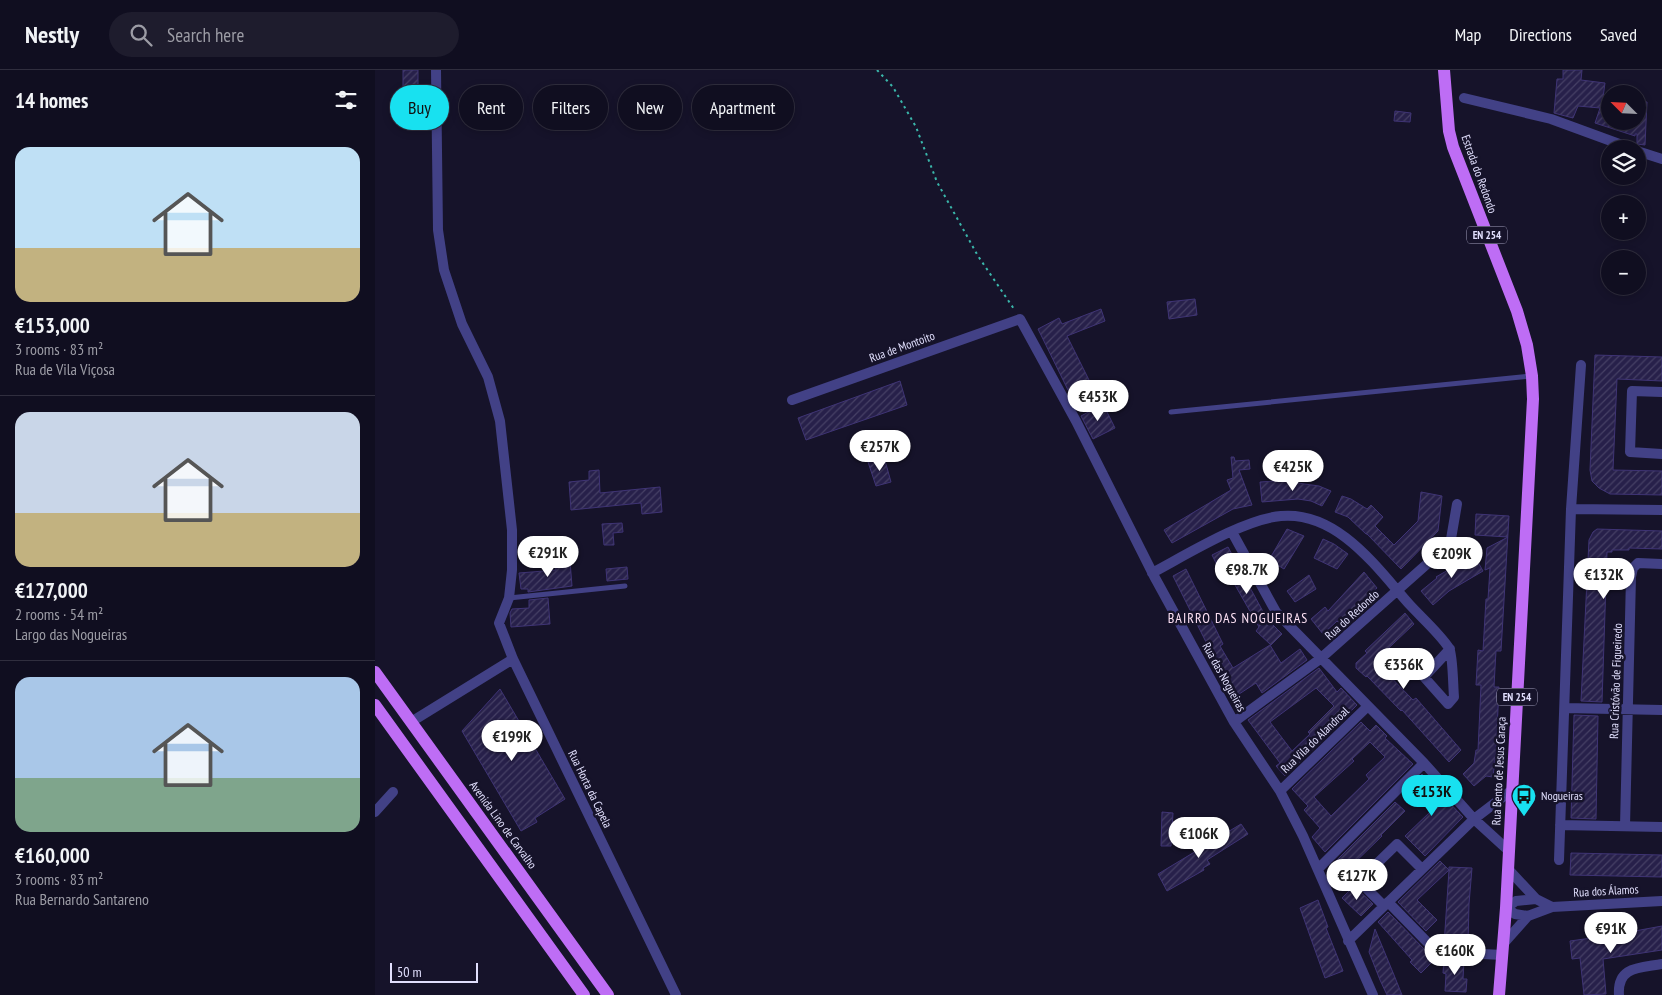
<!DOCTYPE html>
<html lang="en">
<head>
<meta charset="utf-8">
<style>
	:root { --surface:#100e20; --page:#1e1c2d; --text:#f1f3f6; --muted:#9c9ca5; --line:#302e3e; --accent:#18e1f0 }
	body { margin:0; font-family:"PT Sans Narrow",sans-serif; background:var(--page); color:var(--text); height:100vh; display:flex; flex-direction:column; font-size:19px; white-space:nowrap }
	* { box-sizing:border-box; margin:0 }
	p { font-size:16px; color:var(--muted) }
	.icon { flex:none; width:28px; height:28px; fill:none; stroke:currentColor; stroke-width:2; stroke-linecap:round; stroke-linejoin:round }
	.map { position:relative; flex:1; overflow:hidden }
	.sheet { display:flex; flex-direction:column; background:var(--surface); width:375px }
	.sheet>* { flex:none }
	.hud { position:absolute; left:15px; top:15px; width:475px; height:45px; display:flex; gap:10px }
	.needle { width:32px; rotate:294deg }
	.fabs { position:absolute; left:1226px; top:15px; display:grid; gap:10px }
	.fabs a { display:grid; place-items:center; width:45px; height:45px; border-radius:50%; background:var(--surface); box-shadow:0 2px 8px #0003,0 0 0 1px var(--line); font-size:25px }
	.scale { position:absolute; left:15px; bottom:12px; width:88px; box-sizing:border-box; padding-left:5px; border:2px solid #e1dffd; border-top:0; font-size:14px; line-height:18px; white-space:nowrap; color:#e1dffd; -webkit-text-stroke:4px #16132a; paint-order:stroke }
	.price { position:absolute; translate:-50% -42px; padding:0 11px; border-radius:18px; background:#fff; color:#222; font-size:16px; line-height:32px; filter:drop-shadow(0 1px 2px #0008) }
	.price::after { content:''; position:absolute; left:50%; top:30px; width:15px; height:11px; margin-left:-8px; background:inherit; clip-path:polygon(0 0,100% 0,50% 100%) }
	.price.on { background:var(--accent); color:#111 }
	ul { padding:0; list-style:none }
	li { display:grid; align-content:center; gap:10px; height:265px; padding:0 15px }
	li+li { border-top:1px solid var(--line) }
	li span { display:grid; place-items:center; height:155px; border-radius:15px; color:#555 }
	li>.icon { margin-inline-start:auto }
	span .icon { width:90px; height:90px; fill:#fffc; stroke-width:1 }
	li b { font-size:21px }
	h2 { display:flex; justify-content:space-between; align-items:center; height:60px; padding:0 15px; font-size:21px }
	.tag { padding:0 18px; border-radius:22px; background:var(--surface); box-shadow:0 2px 8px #0003,0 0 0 1px var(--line); font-size:18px; line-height:45px }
	.tag.on { background:var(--accent); color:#111 }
	header { display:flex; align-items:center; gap:30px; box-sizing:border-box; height:70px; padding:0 25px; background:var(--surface); border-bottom:1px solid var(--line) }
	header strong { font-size:24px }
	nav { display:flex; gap:28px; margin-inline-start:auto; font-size:18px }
	.search { width:350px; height:45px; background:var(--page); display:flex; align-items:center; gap:12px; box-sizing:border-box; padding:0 18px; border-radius:28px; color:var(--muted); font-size:19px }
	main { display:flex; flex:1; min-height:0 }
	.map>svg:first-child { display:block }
	.building { fill:url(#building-hatch); stroke:#3f3475; fill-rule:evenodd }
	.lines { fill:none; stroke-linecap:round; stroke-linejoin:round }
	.path { stroke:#3ab6aa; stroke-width:2; stroke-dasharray:2.5 4; stroke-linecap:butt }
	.lane { stroke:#424186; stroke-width:5 }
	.street { stroke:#424186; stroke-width:10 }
	.primary { stroke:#be6df5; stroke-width:12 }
	.labels { text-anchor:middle; stroke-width:5; stroke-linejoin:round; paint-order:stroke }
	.shield { fill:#16132a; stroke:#a4a2be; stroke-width:1 }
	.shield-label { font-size:11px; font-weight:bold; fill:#e1dffd }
	.street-label { font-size:12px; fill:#e1dffd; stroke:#16132a }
	.poi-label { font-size:12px; fill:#e1dffd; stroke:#16132a; text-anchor:start }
	.neighbourhood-label { font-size:14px; letter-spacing:1px; fill:#fde1f4; stroke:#16132a }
</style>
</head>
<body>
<header>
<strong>Nestly</strong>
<div class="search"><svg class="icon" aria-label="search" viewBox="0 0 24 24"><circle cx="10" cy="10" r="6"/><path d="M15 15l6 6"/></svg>Search here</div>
<nav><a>Map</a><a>Directions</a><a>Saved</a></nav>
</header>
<main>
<section class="sheet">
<h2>14 homes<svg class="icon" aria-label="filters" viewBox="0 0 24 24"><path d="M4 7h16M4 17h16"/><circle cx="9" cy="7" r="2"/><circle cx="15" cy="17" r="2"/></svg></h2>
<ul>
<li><span style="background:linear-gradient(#bfe0f5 65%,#c2b280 0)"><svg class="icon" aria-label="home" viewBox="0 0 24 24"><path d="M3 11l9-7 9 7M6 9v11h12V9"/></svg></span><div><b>€153,000</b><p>3 rooms · 83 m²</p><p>Rua de Vila Viçosa</p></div></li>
<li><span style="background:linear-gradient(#c9d6e8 65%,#c2b280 0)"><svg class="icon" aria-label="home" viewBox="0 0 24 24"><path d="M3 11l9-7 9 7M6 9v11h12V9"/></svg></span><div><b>€127,000</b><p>2 rooms · 54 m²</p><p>Largo das Nogueiras</p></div></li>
<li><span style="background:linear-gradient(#a9c7e8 65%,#7fa58c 0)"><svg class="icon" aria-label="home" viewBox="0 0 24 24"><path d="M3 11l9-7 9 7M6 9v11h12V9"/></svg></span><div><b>€160,000</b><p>3 rooms · 83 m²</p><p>Rua Bernardo Santareno</p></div></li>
</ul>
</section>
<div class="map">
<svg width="1287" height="925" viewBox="0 0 1287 925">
	<defs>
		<pattern id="building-hatch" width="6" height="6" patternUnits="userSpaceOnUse" patternTransform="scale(1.25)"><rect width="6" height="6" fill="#27204a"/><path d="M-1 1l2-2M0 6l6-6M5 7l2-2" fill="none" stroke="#464065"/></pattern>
	</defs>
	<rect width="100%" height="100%" fill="#16132a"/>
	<path class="building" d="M28 0H43V18H28Z
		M1188 0H1207L1206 10 1230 13 1227 35 1235 37V51H1262V31L1272 32 1270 75 1262 74V64H1260V66L1220 53 1225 38 1203 36 1198 48 1179 43 1182 9H1188Z
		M1020 41 1036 43 1035 52 1019 51Z
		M820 229 822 245 794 249 792 232Z
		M726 239 730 251 692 266 714 310 693 320 663 259 684 248 687 254Z
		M1220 285 1287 287V311L1242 309 1238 400 1287 401V425L1235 424 1224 418 1217 411 1215 400Z
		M525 311 532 335 431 370 423 348Z
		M728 334 740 358 718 369 706 346Z
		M509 387 516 412 501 416 493 392Z
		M856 387H859L860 391 874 390 875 399 864 400 877 435 858 439 797 473 789 460 856 420 852 410 858 408Z
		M224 400 225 423 285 417 287 442 267 444 266 433 196 440 194 412 214 410V401Z
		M916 410V412L944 416 956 421 947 436 936 431 923 429 887 432 885 412Z
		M1046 422 1067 426 1063 461 1026 499 992 464H991L973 447 960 442 967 426 976 429 992 439 996 435 1008 447 1000 456 1019 475 1043 451Z
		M1101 444 1134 446 1126 581H1121L1120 598 1119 617H1124L1121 682 1118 707 1111 706 1099 716 1088 704 1099 693 1101 680H1103L1106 615H1101L1103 580 1108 581 1111 529H1113L1115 498 1110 500 1112 478 1133 467 1100 465Z
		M247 453 248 462 238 463 239 475H229L227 454Z
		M912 459 929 466 909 499 894 490Z
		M1222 459 1287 461V479L1254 478V480H1237V482H1232L1227 632 1206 631 1214 470 1218 462Z
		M948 469 959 474 973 484 962 499 939 488Z
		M853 477 892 549 907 564 896 575 881 561 884 557 848 494 843 497 837 485Z
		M1099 485 1108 501 1074 521 1058 535 1046 521 1062 508 1061 507Z
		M195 491 197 516 153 522V519H146L144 503 181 500 180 492Z
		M252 497 253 509 232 511 231 499Z
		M811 499 848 574 845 576 858 598 895 575 906 593 925 579 932 590 887 623 881 613 858 628 838 597 842 594 798 506Z
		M989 502 1002 518 977 541 964 553 962 551 948 564 936 549 950 537 953 541Z
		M934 505 941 519 920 532 912 521Z
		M173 528 175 554 136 557 135 543 137 539 154 538V530Z
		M1030 543 1039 554 1000 591 1038 630 1041 628 1086 680 1074 692 1027 640 1026 641 992 606 991 607 981 598V593L992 583 990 581Z
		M944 598 962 622 966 618 982 635 976 641 977 642 910 706 901 696 905 693 873 650ZM941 618 959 636 933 662 935 664 917 681 895 652Z
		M125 619 190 729 160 748 162 752 146 761 87 661Z
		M1199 645 1223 646 1221 749 1196 748Z
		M986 652 995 661 1001 655 1012 666 1010 668 1038 694 950 782 937 767 945 758 929 740 933 736 917 719ZM995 672 1010 687 991 705 994 709 956 746 939 727 979 691 977 689Z
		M1047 704 1088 747 1050 786 1030 766 1056 741 1034 717Z
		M1020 732 1030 741 1006 765 1007 766 969 803 959 793Z
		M787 742 798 743 796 776H786Z
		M866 754 873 764 832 790 835 794 828 798 829 800 792 821 783 804Z
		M1196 783 1287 785V807L1195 805Z
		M1065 791 1074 800V797L1097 798 1094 834 1093 874H1090L1089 876 1069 875 1074 800 1042 830 1062 850 1051 861 1023 832Z
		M979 816 998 834 986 846 967 828Z
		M943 830 953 857 951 858 968 901 950 908 925 838Z
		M1013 842 1051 881 1061 888 1046 903 1035 892 1037 890 1003 852Z
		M1287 856V880L1228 889 1231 924 1209 925 1205 888 1197 889 1195 871 1238 865Z
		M1000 859 1019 905 1027 925H1012L1005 910 994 882Z
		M1069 889 1089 890 1088 909H1092L1091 922 1070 921 1071 904 1068 903Z"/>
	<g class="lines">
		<path class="path" d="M502 0 518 17 541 57 562 112 603 186 639 239"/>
		<path class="lane" d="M796 342 1156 306
			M134 528 250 516"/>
		<path class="street" d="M61 0 63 160 69 200 87 254 113 307 125 351 137 460V500L134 528 124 553 138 589 301 925
			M1089 28 1176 49 1258 79
			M1262 81 1287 89
			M1287 322 1257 321 1255 382 1287 384
			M417 330 645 249 701 351 779 506 859 652 905 721 928 766 998 925
			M1196 439 1287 440
			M857 462 901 542 1049 693 1099 749 1134 781
			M777 503C811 485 869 449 906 446 963 441 1002 498 1035 535 1047 548 1065 564 1074 578 1078 584 1078 617 1079 627L1073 634 1049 607 1075 579
			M1190 638 1287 640
			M36 652 138 589
			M859 652 945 589 1070 478 1076 469 1082 434
			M905 721 992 637
			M0 742 18 722
			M1185 755 1287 757
			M1250 756 1256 507 1258 498 1263 493 1287 494
			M1184 790 1196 439 1206 295
			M943 799 1049 693
			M1133 799 1161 829 1177 837
			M1013 832 1056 876 1067 882 1128 885
			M1009 836 984 811 1022 774 1047 799
			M1153 846 1140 844 1131 838 1141 831 1161 829
			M973 871 1099 749 1137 720
			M1129 873 1153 846 1177 837 1287 831
			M1244 925C1242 896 1265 898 1287 894"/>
		<path class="primary" d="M1069 0 1074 61 1078 77 1142 241 1152 275 1157 306 1158 329 1131 838 1124 925
			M0 602 233 925
			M0 635 209 925"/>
	</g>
	<defs>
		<symbol id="bus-pin" viewBox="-11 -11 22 30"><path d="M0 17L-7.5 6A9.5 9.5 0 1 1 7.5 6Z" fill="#18e1f0" stroke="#16132a"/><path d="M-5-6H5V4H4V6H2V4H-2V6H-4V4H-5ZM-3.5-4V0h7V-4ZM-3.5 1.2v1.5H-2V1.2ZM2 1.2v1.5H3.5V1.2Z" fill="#111"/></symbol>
	</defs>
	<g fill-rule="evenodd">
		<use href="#bus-pin" x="1135" y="712" width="28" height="38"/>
	</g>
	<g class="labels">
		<g class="shield">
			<rect x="1092" y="156.5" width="40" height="17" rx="4"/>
			<rect x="1122" y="618.5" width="40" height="17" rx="4"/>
		</g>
		<g class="shield-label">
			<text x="1112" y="169">EN 254</text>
			<text x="1142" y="631">EN 254</text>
		</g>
		<g class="street-label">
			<text transform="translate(1104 104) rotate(70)" y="4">Estrada do Redondo</text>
			<text transform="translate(527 277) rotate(-20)" y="4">Rua de Montoito</text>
			<text transform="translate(977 545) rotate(-42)" y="4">Rua do Redondo</text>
			<text transform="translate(849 607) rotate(61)" y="4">Rua das Nogueiras</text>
			<text transform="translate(1241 611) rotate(-88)" y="4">Rua Cristóvão de Figueiredo</text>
			<text transform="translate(940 670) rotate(-44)" y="4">Rua Vila do Alandroal</text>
			<text transform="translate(1124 701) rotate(-87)" y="4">Rua Bento de Jesus Caraça</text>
			<text transform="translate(215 719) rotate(64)" y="4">Rua Horta da Capela</text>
			<text transform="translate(128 755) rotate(54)" y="4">Avenida Lino de Carvalho</text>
			<text transform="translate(1231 821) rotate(-3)" y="4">Rua dos Álamos</text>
		</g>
		<g class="poi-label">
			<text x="1166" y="730">Nogueiras</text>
		</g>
		<g class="neighbourhood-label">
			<text x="863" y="553">BAIRRO DAS NOGUEIRAS</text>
		</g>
	</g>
</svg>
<div class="fabs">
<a><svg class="needle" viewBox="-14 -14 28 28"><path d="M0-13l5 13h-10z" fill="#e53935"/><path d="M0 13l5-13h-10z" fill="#9c9ca5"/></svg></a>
<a><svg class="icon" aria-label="layers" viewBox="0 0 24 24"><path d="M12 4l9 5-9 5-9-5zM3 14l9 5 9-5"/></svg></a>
<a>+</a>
<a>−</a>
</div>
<div class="scale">50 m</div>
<b class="price" style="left:723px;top:352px">€453K</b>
<b class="price" style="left:505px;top:402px">€257K</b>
<b class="price" style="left:918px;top:422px">€425K</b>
<b class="price" style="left:173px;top:508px">€291K</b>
<b class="price" style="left:1077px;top:509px">€209K</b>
<b class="price" style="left:872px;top:525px">€98.7K</b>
<b class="price" style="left:1229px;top:530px">€132K</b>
<b class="price" style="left:1029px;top:620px">€356K</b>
<b class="price" style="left:137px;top:692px">€199K</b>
<b class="price on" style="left:1057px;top:747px">€153K</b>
<b class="price" style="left:824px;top:789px">€106K</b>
<b class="price" style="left:982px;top:831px">€127K</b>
<b class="price" style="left:1236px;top:884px">€91K</b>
<b class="price" style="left:1080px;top:906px">€160K</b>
<div class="hud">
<a class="tag on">Buy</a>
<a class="tag">Rent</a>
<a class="tag">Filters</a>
<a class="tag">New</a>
<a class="tag">Apartment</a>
</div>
</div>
</main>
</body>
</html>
